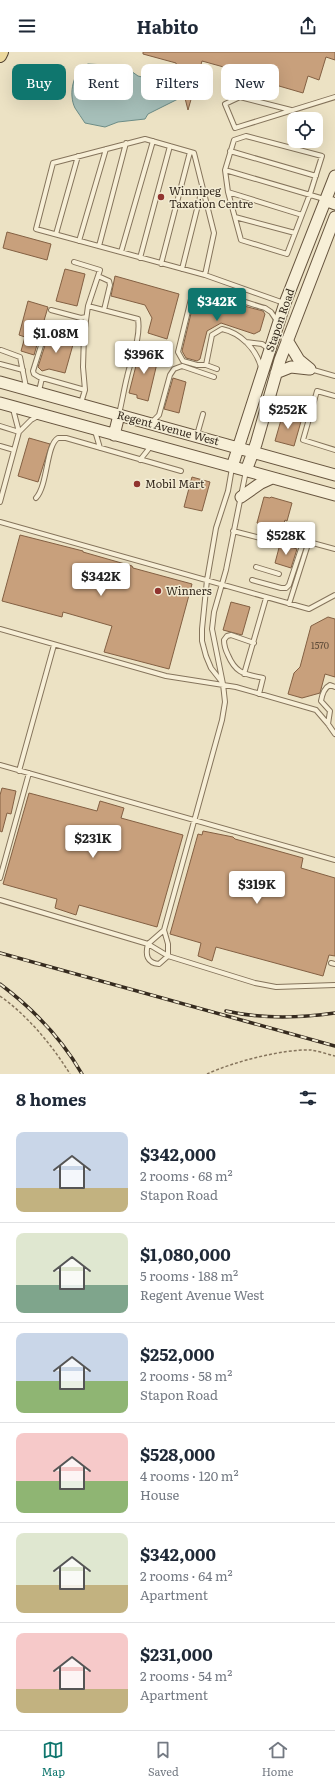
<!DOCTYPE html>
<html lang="en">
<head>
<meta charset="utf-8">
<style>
	:root { --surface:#fff; --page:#f2f2f3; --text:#1f2937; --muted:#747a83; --line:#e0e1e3; --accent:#0f766e }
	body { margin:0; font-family:Literata,serif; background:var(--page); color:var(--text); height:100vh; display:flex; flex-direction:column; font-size:15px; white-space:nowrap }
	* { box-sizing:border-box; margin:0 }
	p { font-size:13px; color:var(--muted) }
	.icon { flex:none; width:22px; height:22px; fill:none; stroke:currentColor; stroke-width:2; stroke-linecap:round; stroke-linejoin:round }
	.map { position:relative; height:1022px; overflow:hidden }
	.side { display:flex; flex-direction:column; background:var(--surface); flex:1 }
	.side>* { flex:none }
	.top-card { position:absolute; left:12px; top:12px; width:311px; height:36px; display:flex; gap:8px }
	.tools { position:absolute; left:287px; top:60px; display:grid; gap:8px }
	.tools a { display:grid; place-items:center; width:36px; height:36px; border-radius:8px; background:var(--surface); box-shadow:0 4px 16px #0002; font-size:20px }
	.price { position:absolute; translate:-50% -34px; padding:0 9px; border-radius:4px; background:#fff; color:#222; font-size:13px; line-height:26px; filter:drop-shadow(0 1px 2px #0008) }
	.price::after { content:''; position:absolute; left:50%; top:24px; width:12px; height:9px; margin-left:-6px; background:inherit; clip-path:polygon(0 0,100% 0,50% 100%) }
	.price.selected { background:var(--accent); color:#fff }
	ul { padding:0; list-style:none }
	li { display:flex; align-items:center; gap:12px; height:100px; padding:0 16px }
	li+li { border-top:1px solid var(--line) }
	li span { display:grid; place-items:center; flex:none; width:112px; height:80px; border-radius:8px; color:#555 }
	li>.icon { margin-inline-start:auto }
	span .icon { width:48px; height:48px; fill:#fffc; stroke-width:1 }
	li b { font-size:17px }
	h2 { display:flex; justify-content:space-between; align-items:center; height:48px; padding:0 16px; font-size:17px }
	.chip { padding:0 14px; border-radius:8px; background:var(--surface); box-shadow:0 4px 16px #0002; font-size:14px; line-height:36px }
	.chip.selected { background:var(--accent); color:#fff }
	header { display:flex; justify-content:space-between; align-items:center; height:52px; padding:0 16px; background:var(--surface); font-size:18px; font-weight:700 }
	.tabs { display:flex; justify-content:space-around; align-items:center; height:56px; border-top:1px solid var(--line); background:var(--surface); font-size:11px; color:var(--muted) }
	.tabs a { display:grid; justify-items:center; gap:2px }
	.tabs .selected { color:var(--accent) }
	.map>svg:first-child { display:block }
	.water { fill:#a6bfb9; stroke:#6d8d87 }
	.building { fill:#c8a07c; stroke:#836043 }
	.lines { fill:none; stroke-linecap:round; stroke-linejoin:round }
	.lane-casing { stroke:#85745c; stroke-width:6 }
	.secondary-casing { stroke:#67553f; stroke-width:13 }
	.primary-casing { stroke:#534230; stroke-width:14 }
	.path { stroke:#85745c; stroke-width:1.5; stroke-dasharray:3 2; stroke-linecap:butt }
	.lane { stroke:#f7efd7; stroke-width:4 }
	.secondary { stroke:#f7efd7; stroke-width:11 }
	.primary { stroke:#edd99e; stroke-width:12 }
	.rail-casing { stroke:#362b1f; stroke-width:3.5 }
	.rail { stroke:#f3ecd4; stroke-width:2; stroke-dasharray:6; stroke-linecap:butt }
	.poi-dot { fill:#91342f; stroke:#f3ecd4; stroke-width:1.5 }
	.labels { text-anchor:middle; stroke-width:3; stroke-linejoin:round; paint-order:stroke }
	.number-label { font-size:9px; fill:#5a4836 }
	.poi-label { font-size:11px; fill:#362b1f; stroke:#f3ecd4; text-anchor:start }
	.street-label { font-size:11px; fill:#362b1f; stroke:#f3ecd4 }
</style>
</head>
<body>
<header><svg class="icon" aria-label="menu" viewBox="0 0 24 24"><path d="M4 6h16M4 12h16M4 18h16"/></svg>Habito<svg class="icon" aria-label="share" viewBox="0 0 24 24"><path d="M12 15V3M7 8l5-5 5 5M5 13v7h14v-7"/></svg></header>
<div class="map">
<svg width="335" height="1022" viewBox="0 0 335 1022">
	<rect width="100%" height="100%" fill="#ece2c4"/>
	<path class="water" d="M88 12 124 14 138 24 165 31 178 47 148 62 145 67 118 70 105 75 85 71C82 66 78 61 75 56 68 42 73 18 88 12Z"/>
	<path class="building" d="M143 0H335V8L326 5 319 28 308 24 303 41 238 22V19L202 9 188 58 176 11 143 2Z
		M7 180 51 192 47 208 3 196Z
		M65 217 85 222 77 254 56 249Z
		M115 224 179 242 167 287 148 281 152 266 145 253 111 244Z
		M202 243 263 259 265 262 260 279 254 282 221 271 207 279 200 307 197 309 186 306 182 299 194 249Z
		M28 249 48 255 34 303 21 299 25 285 19 283Z
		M49 281 74 289 65 321 49 317 42 319 38 315Z
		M140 298 159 303 148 349 137 346V343L129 341Z
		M173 326 186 330 179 361 164 357Z
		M283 361 302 366 294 394 275 389Z
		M29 386 50 392 38 430 18 424Z
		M192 425 210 430 202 459 184 455Z
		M264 445 270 446 271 445 292 451 287 469 285 468 282 477 257 471Z
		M20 483 83 499V500L132 514 133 516 192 532 169 617 104 600 112 574 63 560 62 565 2 549Z
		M280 492 297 497 291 516 275 511Z
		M231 550 250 555 242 583 223 578Z
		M328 565 335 567V625L325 622 320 641 302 646 288 642 294 621 300 615 311 574Z
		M2 736 16 739 11 762 7 761 2 780 0 779V743Z
		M29 741 97 759 100 749 124 756 121 766 183 783 157 875 79 853 76 863 55 856 57 847 3 832Z
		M203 779 233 785 235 787 303 806 301 816 335 826V904L329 903 323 924 216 895 212 909 198 904 201 891 170 882 198 782 202 783Z"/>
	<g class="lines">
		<defs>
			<path id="lane" d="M291 58 240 45 225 52 235 76 335 45
				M230 99 316 124
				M225 118 228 140 241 188 287 202 310 142 322 104 246 84 234 88 225 118 324 147
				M228 140 302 163
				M235 165 295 181
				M56 182 78 104
				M79 189 106 97
				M99 194 126 91
				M121 200 153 89
				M140 206 170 94
				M74 210 100 218 88 254
				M161 212 190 100
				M182 217 202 137
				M205 223 214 181 194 101 145 87 53 111 36 177 205 223 284 251
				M98 224 109 229 110 233 104 258
				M51 258 81 266 86 265
				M84 283 56 274H49L45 281 33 319 34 322 39 325 85 338
				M246 290 262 292 269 297
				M1 298 20 305 26 335
				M0 312 23 318
				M206 313H197L183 309 178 300 191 247C194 244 196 241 201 240 215 238 249 252 265 256L271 260 277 269
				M217 317 206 313 212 283 222 277C241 281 256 297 261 315
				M310 317 335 324
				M39 339 42 326
				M335 344 317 339 303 388 335 398
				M81 351 85 338 83 315 84 283 88 254 138 267C141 286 131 307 127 325 124 337 122 350 119 362
				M13 357 19 380
				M152 370 159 363 170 323 174 317 182 314 214 325
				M0 374 19 380
				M95 379 100 396
				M197 383 203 362
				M0 394 14 398
				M140 408 151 394
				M36 446C48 433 46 393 58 386H66L181 419
				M0 450 19 380 31 368 38 364
				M0 470 309 557 335 543
				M233 479 268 488 275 483 287 484 335 497
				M256 515 279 522
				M252 528 281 536H286L289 533 304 488
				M289 552 309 489
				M0 577 166 624 236 635 316 658 328 672 335 682
				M254 591 231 583 227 584 224 588C224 593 226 599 228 603 236 622 245 622 263 626L259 642
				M244 622 266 546
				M222 630 211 616 206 604 202 589V577L207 528 216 476 228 439 232 416
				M328 672 330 659 321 649C322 643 324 636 330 633L335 635
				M0 713 335 808
				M19 719 54 593
				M0 826 29 721
				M0 848 148 892 168 904 255 931 276 935 335 933
				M164 878 148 892C145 903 147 911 159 912L168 904V892L164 878 222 668 225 650 223 632 212 577 214 560 226 518 246 419
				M331 911 335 912"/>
			<path id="secondary" d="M325 148 335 152
				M287 288 299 308 310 317
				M276 321 291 315 309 317
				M0 330 335 423
				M0 351 335 443
				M114 383 119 363
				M232 415 285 251 335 124
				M246 419 256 392 280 308 335 165
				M241 445 261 431 272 426"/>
			<path id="primary" d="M0 4 2 0"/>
		</defs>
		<use href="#lane" class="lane-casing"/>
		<use href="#secondary" class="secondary-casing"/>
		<use href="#primary" class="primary-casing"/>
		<path class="path" d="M0 944C28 964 52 993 70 1022
			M207 1022C233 1010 282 997 311 998 318 999 327 1002 335 1004"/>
		<use href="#lane" class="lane"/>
		<use href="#secondary" class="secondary"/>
		<use href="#primary" class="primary"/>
		<defs>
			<path id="rail" d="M0 901 335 994
				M0 932C32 956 62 987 82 1022
				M226 959C261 967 300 966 335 961"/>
		</defs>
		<use href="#rail" class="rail-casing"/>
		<use href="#rail" class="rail"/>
	</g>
	<g class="poi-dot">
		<circle cx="161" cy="145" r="4"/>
		<circle cx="137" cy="432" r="4"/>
		<circle cx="158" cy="539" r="4"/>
	</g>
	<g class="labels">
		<g class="number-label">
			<text x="320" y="597">1570</text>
		</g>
		<g class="poi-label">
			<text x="169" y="143">Winnipeg<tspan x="169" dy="13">Taxation Centre</tspan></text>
			<text x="145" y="436">Mobil Mart</text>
			<text x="166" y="543">Winners</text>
		</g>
		<g class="street-label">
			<text transform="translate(280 268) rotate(-71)" y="4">Stapon Road</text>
			<text transform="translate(168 376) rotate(15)" y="4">Regent Avenue West</text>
		</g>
	</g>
</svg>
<div class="tools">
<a><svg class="icon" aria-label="locate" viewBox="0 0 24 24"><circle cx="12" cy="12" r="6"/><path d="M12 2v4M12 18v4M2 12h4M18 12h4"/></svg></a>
</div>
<b class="price selected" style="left:217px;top:270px">$342K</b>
<b class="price" style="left:56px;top:302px">$1.08M</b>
<b class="price" style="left:144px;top:323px">$396K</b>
<b class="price" style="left:288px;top:378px">$252K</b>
<b class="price" style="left:286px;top:504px">$528K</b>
<b class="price" style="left:101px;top:545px">$342K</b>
<b class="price" style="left:93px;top:807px">$231K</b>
<b class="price" style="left:257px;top:853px">$319K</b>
<div class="top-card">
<a class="chip selected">Buy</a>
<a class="chip">Rent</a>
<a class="chip">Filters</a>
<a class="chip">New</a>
</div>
</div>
<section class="side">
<h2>8 homes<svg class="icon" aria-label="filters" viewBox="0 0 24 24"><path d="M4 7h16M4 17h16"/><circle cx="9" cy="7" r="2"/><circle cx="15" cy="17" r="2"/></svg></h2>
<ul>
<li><span style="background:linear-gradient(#c9d6e8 70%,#c2b280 0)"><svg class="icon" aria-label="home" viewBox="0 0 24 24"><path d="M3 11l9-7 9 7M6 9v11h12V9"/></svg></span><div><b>$342,000</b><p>2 rooms · 68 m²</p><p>Stapon Road</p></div></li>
<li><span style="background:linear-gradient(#dfe7d0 65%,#7fa58c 0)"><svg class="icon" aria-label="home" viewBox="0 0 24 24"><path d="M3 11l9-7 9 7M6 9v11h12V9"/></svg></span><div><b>$1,080,000</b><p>5 rooms · 188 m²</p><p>Regent Avenue West</p></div></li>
<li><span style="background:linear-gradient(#c9d6e8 60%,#8fb573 0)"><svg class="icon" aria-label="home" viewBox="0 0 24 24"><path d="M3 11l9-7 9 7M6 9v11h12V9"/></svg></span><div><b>$252,000</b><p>2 rooms · 58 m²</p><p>Stapon Road</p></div></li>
<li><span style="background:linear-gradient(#f6c9c9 60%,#8fb573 0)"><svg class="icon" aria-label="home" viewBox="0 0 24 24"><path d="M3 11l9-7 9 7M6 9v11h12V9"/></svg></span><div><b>$528,000</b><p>4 rooms · 120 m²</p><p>House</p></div></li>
<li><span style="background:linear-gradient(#dfe7d0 65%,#c2b280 0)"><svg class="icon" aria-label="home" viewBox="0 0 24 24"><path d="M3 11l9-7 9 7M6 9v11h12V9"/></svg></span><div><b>$342,000</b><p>2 rooms · 64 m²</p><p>Apartment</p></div></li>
<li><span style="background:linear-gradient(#f6c9c9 70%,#c2b280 0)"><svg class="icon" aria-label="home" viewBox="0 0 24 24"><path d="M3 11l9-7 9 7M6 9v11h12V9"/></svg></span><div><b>$231,000</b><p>2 rooms · 54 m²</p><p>Apartment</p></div></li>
</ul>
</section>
<nav class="tabs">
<a class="selected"><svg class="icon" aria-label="map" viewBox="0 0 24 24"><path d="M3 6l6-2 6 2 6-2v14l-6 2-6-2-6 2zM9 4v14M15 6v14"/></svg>Map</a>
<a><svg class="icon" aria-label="saved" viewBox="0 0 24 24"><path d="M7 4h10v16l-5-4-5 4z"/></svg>Saved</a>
<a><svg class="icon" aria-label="home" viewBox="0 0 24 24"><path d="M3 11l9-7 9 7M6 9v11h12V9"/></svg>Home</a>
</nav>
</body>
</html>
